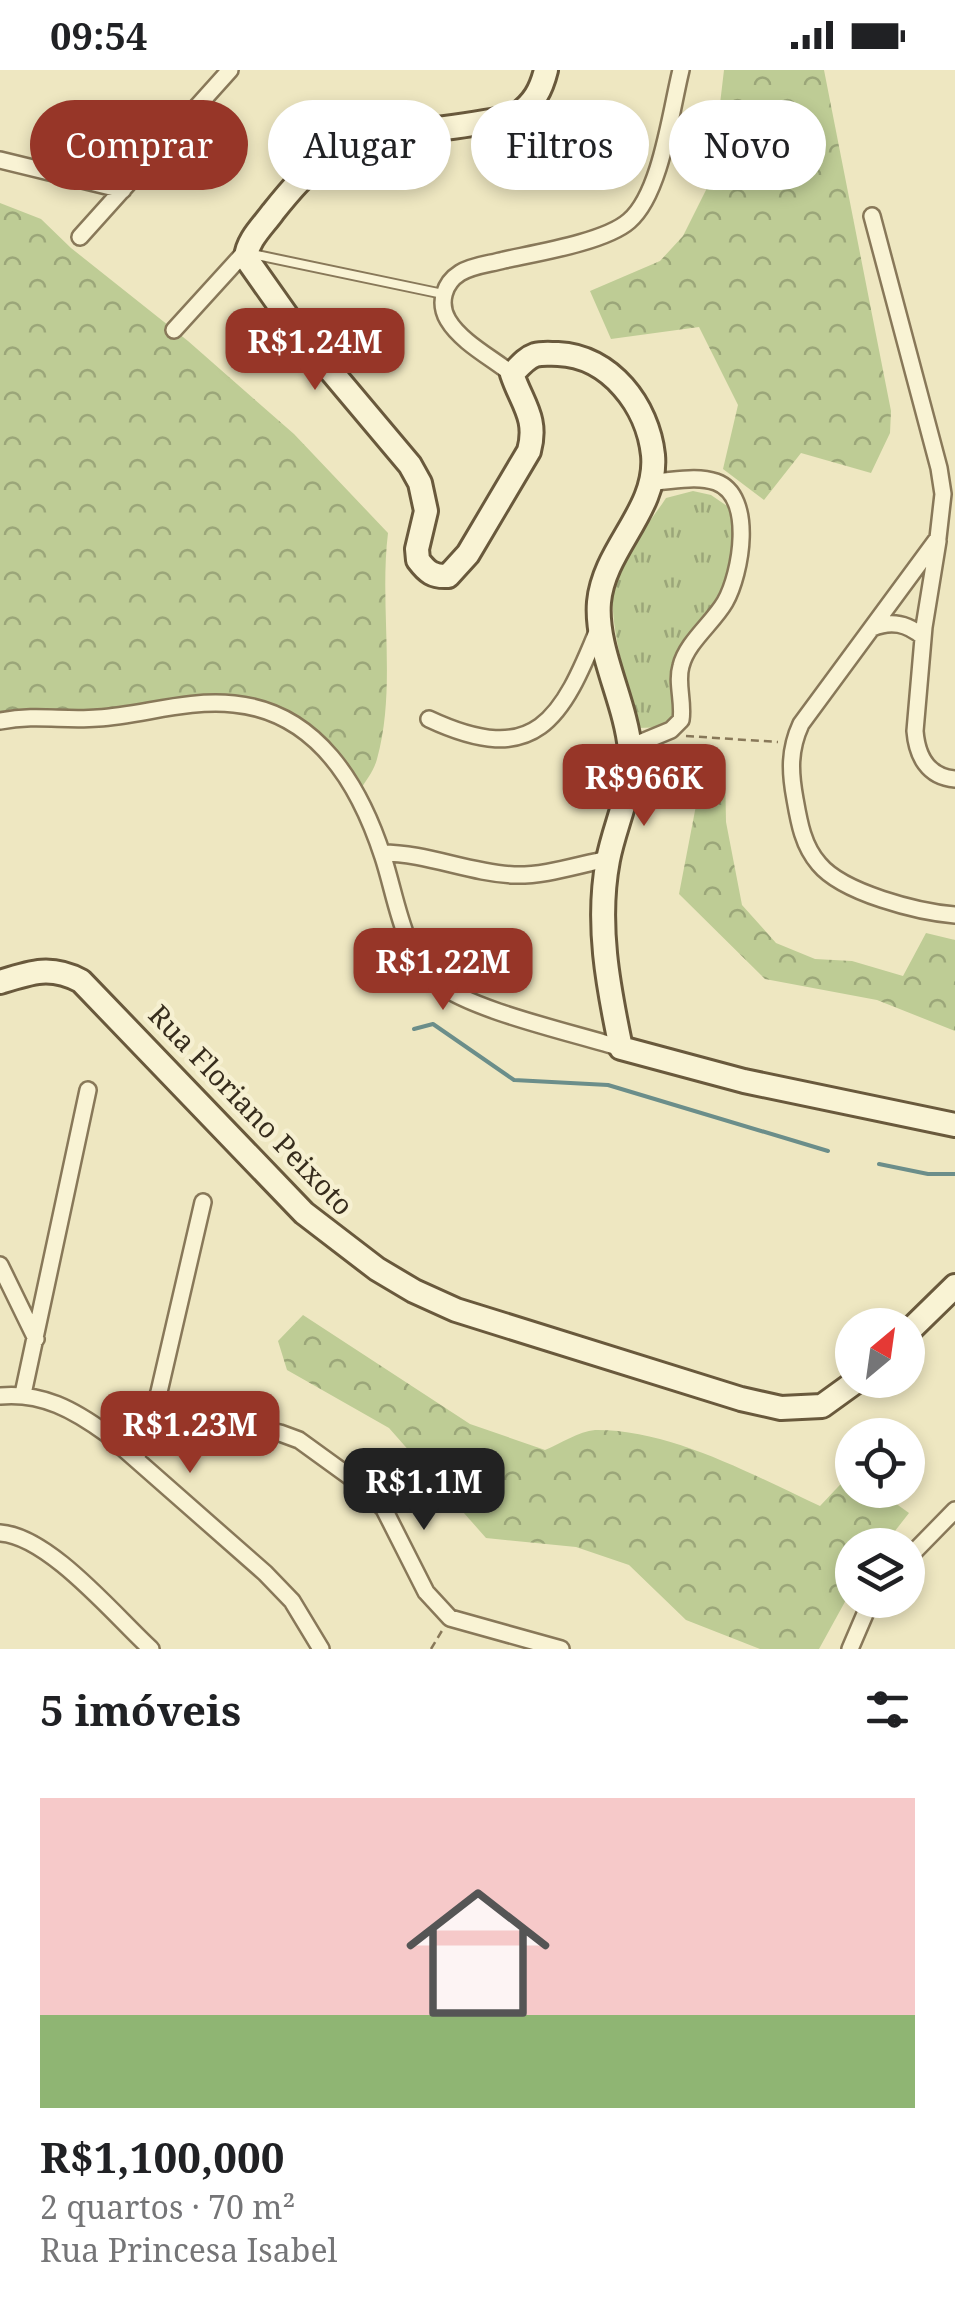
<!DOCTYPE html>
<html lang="pt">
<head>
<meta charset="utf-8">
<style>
	:root { --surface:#fff; --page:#f6f6f6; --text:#202124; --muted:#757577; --line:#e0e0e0; --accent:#973628 }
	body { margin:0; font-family:"Noto Serif",serif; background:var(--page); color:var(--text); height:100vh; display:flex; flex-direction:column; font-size:38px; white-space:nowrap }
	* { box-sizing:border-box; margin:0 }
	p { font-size:32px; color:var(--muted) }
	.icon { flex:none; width:55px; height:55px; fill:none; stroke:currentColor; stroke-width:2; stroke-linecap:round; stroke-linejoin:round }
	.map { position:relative; height:1579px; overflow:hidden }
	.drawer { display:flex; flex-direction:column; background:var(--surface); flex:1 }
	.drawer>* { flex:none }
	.banner { position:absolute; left:30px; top:30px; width:895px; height:90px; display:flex; gap:20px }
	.needle { width:65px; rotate:29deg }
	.fabs { position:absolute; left:835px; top:1238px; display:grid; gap:20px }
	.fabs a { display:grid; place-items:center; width:90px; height:90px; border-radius:50%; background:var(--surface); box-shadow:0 5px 15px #0003; font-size:50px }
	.price { position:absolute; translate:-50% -85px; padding:0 22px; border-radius:20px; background:var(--accent); color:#fff; font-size:32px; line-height:65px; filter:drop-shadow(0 2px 5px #0008) }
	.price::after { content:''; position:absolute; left:50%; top:60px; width:30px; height:22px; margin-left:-15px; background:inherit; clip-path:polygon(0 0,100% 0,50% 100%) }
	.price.selected { background:#222; color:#fff }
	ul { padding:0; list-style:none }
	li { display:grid; align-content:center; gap:20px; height:530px; padding:0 40px }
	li+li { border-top:2px solid var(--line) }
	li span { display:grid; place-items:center; height:310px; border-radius:0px; color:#555 }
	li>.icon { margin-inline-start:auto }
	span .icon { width:180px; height:180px; fill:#fffc; stroke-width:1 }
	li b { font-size:42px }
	h2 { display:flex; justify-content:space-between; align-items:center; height:120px; padding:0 40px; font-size:42px }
	.pill { padding:0 35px; border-radius:45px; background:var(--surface); box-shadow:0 5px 15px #0003; font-size:35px; line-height:90px }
	.pill.selected { background:var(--accent); color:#fff }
	.status { display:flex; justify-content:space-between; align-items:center; height:70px; padding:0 50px; background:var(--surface); direction:ltr }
	.status svg { height:28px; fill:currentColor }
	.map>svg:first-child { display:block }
	.forest { fill:url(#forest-crowns) }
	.park { fill:url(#park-tufts) }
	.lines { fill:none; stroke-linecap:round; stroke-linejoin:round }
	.stream { stroke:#6b8e8a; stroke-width:4 }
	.lane-casing { stroke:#887859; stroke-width:12 }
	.street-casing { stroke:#887859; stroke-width:20 }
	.secondary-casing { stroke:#69593c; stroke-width:28 }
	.path { stroke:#887859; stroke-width:2.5; stroke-dasharray:8 5; stroke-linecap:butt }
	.lane { stroke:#f9f3d4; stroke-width:8 }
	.street { stroke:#f9f3d4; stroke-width:15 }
	.secondary { stroke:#f9f3d4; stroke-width:22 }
	.labels { text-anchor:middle; stroke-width:9; stroke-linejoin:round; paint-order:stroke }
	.street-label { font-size:28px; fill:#372d1d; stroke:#f6f0d1 }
</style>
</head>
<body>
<div class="status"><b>09:54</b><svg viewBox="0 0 49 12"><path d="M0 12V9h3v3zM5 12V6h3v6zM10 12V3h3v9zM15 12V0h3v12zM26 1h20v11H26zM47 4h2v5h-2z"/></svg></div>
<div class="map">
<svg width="955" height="1579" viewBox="0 0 955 1579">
	<defs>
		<pattern id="forest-crowns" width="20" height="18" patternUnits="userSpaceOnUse" patternTransform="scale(2.5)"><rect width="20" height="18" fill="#becc95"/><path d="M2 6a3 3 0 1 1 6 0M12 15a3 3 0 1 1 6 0" fill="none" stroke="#9ba679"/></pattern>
		<pattern id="park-tufts" width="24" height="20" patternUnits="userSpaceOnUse" patternTransform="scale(2.5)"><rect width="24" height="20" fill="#becc95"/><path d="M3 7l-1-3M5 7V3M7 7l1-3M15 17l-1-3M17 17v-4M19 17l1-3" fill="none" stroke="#9ba679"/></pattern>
	</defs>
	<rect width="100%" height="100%" fill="#eee7c1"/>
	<path class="forest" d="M724 0H824L891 341 890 363 871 403 801 383 764 430 723 399 738 335 699 257 611 269 590 221 660 191 683 166 711 110Z
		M0 133 41 149 71 178 188 271 294 364 388 463C379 537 397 617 377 689 374 701 365 712 358 723L307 663 233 633 0 651Z
		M725 697 726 752 742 835 776 873 815 889 852 891 903 906 926 863 955 870V961L877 930 765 909 679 824 703 699Z
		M303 1245 470 1354 545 1380C560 1374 579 1361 595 1360 670 1359 753 1405 820 1436L852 1402V1420H877L909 1443 884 1475H852V1519L819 1579H760L686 1550 629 1495 576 1477 486 1468 389 1358 287 1300 278 1271Z"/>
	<path class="park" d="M693 421 711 425 730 438C738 480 728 516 702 549 692 561 679 574 676 589 669 613 685 636 667 657L638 658C630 622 607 552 614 517 620 486 649 454 666 428Z"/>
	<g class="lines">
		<path class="stream" d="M414 959 433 954 514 1010 608 1015 828 1081
			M879 1094 928 1104H955"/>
		<defs>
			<path id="lane" d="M252 184 443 224"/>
			<path id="street" d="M0 90 123 120
				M872 146 939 398 943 424 938 468 801 654C789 680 790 702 795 729 799 752 803 776 819 794 843 823 918 842 955 845
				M80 167 230 0
				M174 260 245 182
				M512 304C492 288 461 272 448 250 438 233 444 213 460 203 473 195 490 194 504 190 536 183 605 172 629 151 661 124 671 40 681 0
				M938 471 924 557 915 661C917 686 928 707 955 709
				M872 558C891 550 907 553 923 567
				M429 649C536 699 562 649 599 557
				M0 651C38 644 63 651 98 648 143 645 188 629 234 634 317 642 360 716 383 787 396 826 403 885 436 912 472 941 574 963 621 978
				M630 677 671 660 681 650C684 632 676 613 681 596 687 572 713 553 725 532 741 504 755 426 716 412 697 405 673 411 654 412
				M382 783C427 783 469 803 514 805 545 806 577 795 608 789
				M0 1195 36 1269
				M23 1324 88 1020
				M0 1326C42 1322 74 1340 107 1364L265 1503 292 1531 321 1579
				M204 1347 280 1363 299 1370 357 1412 384 1439 426 1522 450 1548 561 1579
				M136 1389 159 1322 203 1132
				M0 1463C49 1466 114 1545 151 1579
				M908 1488 955 1440
				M850 1579 871 1530"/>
			<path id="secondary" d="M546 0C541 20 534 33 517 45 458 62 381 57 328 88 306 101 289 122 273 142 263 156 247 170 246 188L299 263 410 395 420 413 426 441 417 479 418 490C427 502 433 507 448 506L468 484 529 381C538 348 522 334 512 304 519 297 526 288 535 285 542 283 550 284 558 284 610 286 648 336 653 385 658 440 604 478 599 532 595 579 626 632 630 680 634 719 615 753 608 790 596 853 608 916 621 978L744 1011 955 1055
				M0 912C31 902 51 895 81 911L304 1143 377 1199 414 1221 456 1240 741 1329 781 1338 822 1336 858 1310
				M908 1262 955 1216"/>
		</defs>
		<use href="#lane" class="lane-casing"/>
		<use href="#street" class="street-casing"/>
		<use href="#secondary" class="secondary-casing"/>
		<path class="path" d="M686 666 778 672
			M431 1579 443 1559"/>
		<use href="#lane" class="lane"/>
		<use href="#street" class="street"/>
		<use href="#secondary" class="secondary"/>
	</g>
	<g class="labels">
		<g class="street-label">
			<text transform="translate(251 1040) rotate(46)" y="10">Rua Floriano Peixoto</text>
		</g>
	</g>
</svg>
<div class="fabs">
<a><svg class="needle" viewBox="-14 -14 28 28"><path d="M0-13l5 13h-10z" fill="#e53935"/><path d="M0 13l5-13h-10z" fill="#757577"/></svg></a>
<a><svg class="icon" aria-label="locate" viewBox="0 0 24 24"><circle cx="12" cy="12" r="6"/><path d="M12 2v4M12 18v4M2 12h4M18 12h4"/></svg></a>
<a><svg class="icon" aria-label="layers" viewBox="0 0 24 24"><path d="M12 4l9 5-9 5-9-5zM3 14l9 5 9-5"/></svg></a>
</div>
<b class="price" style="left:315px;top:323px">R$1.24M</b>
<b class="price" style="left:644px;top:759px">R$966K</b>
<b class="price" style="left:443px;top:943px">R$1.22M</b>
<b class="price" style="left:190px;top:1406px">R$1.23M</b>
<b class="price selected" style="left:424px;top:1463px">R$1.1M</b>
<div class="banner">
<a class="pill selected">Comprar</a>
<a class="pill">Alugar</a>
<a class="pill">Filtros</a>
<a class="pill">Novo</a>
</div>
</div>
<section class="drawer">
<h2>5 imóveis<svg class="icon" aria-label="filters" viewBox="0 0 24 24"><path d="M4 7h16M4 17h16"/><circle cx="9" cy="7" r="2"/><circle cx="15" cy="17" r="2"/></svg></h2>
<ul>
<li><span style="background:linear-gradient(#f6c9c9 70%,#8fb573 0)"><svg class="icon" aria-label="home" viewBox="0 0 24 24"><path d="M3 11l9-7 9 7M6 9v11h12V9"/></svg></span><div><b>R$1,100,000</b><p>2 quartos · 70 m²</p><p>Rua Princesa Isabel</p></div></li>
</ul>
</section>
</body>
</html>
